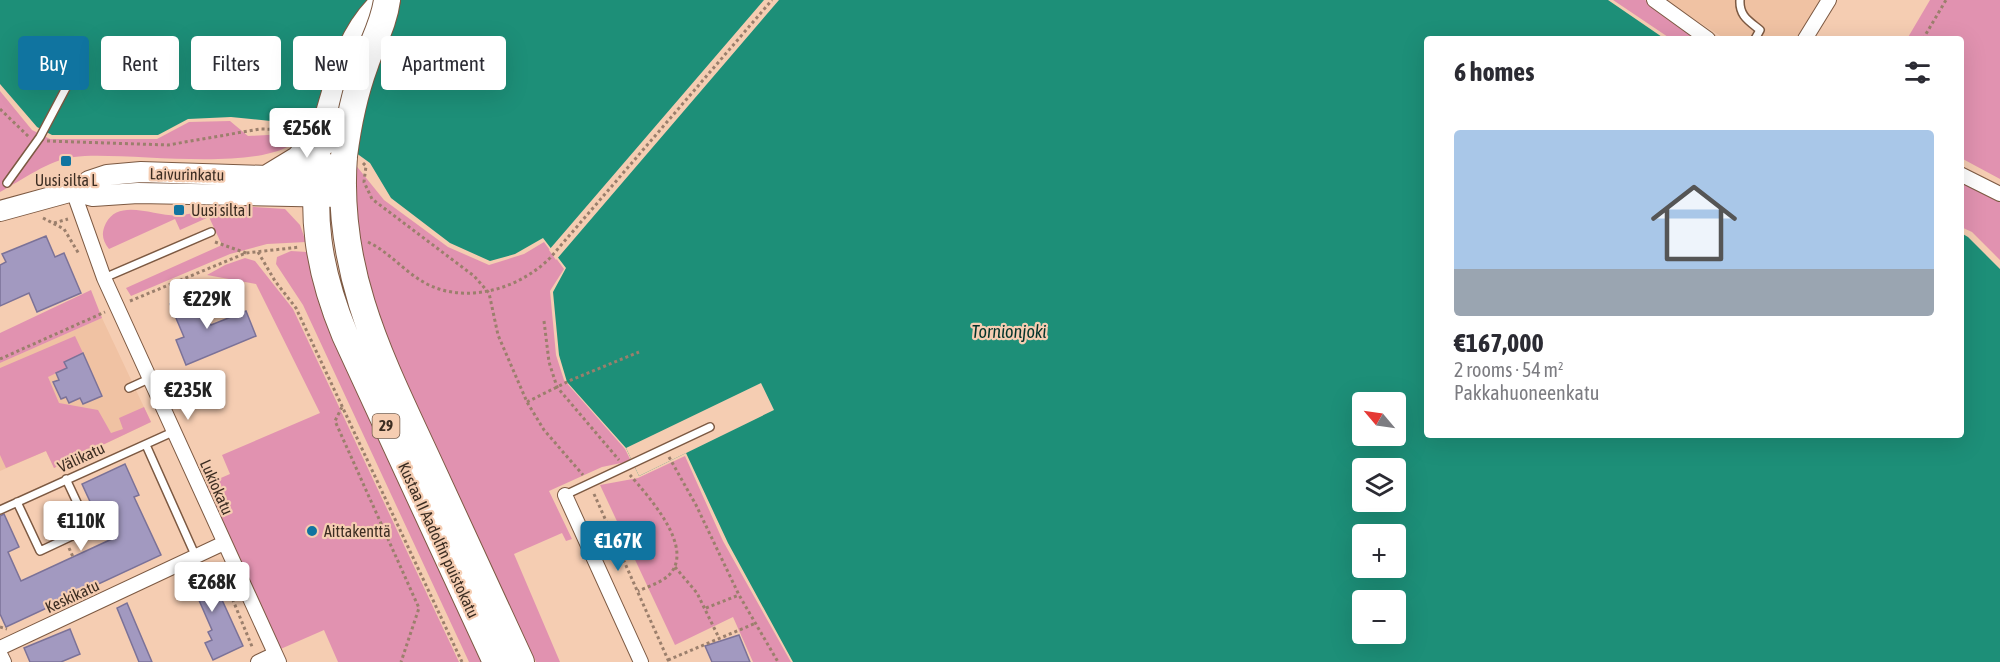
<!DOCTYPE html>
<html lang="en">
<head>
<meta charset="utf-8">
<style>
	:root { --surface:#fff; --page:#f2f2f3; --text:#2b2b33; --muted:#7c7c81; --line:#e1e1e2; --accent:#1074a0 }
	body { margin:0; font-family:"Asap Condensed",sans-serif; background:var(--page); color:var(--text); height:100vh; display:flex; flex-direction:column; font-size:22px; white-space:nowrap }
	* { box-sizing:border-box; margin:0 }
	p { font-size:20px; color:var(--muted) }
	.icon { flex:none; width:33px; height:33px; fill:none; stroke:currentColor; stroke-width:2; stroke-linecap:round; stroke-linejoin:round }
	.map { position:relative; flex:1; overflow:hidden }
	.details { position:absolute; left:1424px; top:36px; width:540px; height:402px; display:flex; flex-direction:column; background:var(--surface); border-radius:6px; box-shadow:0 6px 24px #0002 }
	.details>* { flex:none }
	.banner { position:absolute; left:18px; top:36px; width:570px; height:54px; display:flex; gap:12px }
	.needle { width:39px; rotate:299deg }
	.buttons { position:absolute; left:1352px; top:392px; display:grid; gap:12px }
	.buttons a { display:grid; place-items:center; width:54px; height:54px; border-radius:6px; background:var(--surface); box-shadow:0 6px 24px #0002; font-size:30px }
	.price { position:absolute; translate:-50% -51px; padding:0 14px; border-radius:6px; background:#fff; color:#222; font-size:20px; line-height:39px; filter:drop-shadow(0 2px 3px #0008) }
	.price::after { content:''; position:absolute; left:50%; top:36px; width:18px; height:14px; margin-left:-9px; background:inherit; clip-path:polygon(0 0,100% 0,50% 100%) }
	.price.on { background:var(--accent); color:#fff }
	ul { padding:0; list-style:none }
	li { display:grid; align-content:center; gap:12px; height:318px; padding:0 30px }
	li+li { border-top:2px solid var(--line) }
	li span { display:grid; place-items:center; height:186px; border-radius:6px; color:#555 }
	li>.icon { margin-inline-start:auto }
	span .icon { width:108px; height:108px; fill:#fffc; stroke-width:1 }
	li b { font-size:26px }
	h2 { display:flex; justify-content:space-between; align-items:center; height:72px; padding:0 30px; font-size:26px }
	.pill { padding:0 21px; border-radius:6px; background:var(--surface); box-shadow:0 6px 24px #0002; font-size:21px; line-height:54px }
	.pill.on { background:var(--accent); color:#fff }
	.map>svg:first-child { display:block }
	.built { fill:#f0c2a3 }
	.green { fill:#e192b0 }
	.water { fill:#1d8f78; fill-rule:evenodd }
	.pier { fill:#f5cdb2 }
	.building { fill:#a299c0; stroke:#7b7298; stroke-width:1.5 }
	.lines { fill:none; stroke-linecap:round; stroke-linejoin:round }
	.lane-casing { stroke:#7c5942; stroke-width:10 }
	.street-casing { stroke:#7c5942; stroke-width:16 }
	.secondary-casing { stroke:#7c5942; stroke-width:22 }
	.highway-casing { stroke:#7c5942; stroke-width:28 }
	.path { stroke:#9b7f6c; stroke-width:3; stroke-dasharray:3 3; stroke-linecap:butt }
	.lane { stroke:#fff; stroke-width:7 }
	.street { stroke:#fff; stroke-width:14 }
	.secondary { stroke:#fff; stroke-width:20 }
	.highway { stroke:#fff; stroke-width:26 }
	.highway-bridge-casing { stroke:#7c5942; stroke-width:28; stroke-linecap:butt }
	.highway-bridge { stroke:#fff; stroke-width:26 }
	.poi-dot { fill:#1074a0; stroke:#f5cdb2; stroke-width:2 }
	.labels { text-anchor:middle; stroke-width:4.5; stroke-linejoin:round; paint-order:stroke }
	.shield { fill:#f5cdb2; stroke:#745d4d; stroke-width:1.5 }
	.shield-label { font-size:15px; font-weight:bold; fill:#3c2d22 }
	.street-label { font-size:16px; fill:#3c2d22; stroke:#f5cdb2 }
	.poi-label { font-size:16px; fill:#3c2d22; stroke:#f5cdb2; text-anchor:start }
	.water-label { font-size:18px; font-style:italic; fill:#02332a; stroke:#f5cdb2 }
</style>
</head>
<body>
<div class="map">
<svg width="2000" height="662" viewBox="0 0 2000 662">
	<rect width="100%" height="100%" fill="#f5cdb2"/>
	<path class="built" d="M1665 0H1820L1798 39H1725Z
		M102 318 151 422 54 468 46 451 0 471V363Z"/>
	<path class="green" d="M1613 0H1645L1701 39H1671Z
		M1930 0H2000V179L1961 158 1960 39H1907Z
		M0 91 32 130 50 139H157L189 122 230 121 248 136 304 133C275 178 126 150 74 157 49 160 22 180 0 192Z
		M354 163 384 200 448 247 489 265 524 254 544 242 564 269 550 291 556 355 564 380 625 449 631 461 602 467 549 491 572 539 566 541 562 533 514 554 560 662H536L425 433 378 319 354 247Z
		M1960 180 2000 201V260L1972 232 1961 227Z
		M224 205 285 209 300 225 306 242 267 244 230 254 131 296 126 288 222 245 209 217 180 230 175 219 109 249C102 240 101 233 106 223 120 196 159 219 183 215 197 213 210 208 224 205Z
		M291 251 307 252 332 337 486 662H469L303 305 276 264 277 257Z
		M245 258 255 261 293 309 459 662H338L324 630 276 651 207 484 230 474 222 455 320 413 256 284 207 275 225 265Z
		M91 290 102 318 0 363V333Z
		M75 336 83 353 64 362 67 368 48 377 59 403 98 410 111 433 123 429 119 418 144 407 151 422 54 468 46 451 6 468 0 455V368Z
		M685 456 723 541 791 662H753L733 617 675 645 600 485 638 478Z"/>
	<path class="water" d="M0 0H1608L1665 39H1426V435H1960L1961 233 1968 237 2000 269V662H793L728 543 686 453 639 476 626 448 567 382 559 355 553 292 566 268 543 238 515 254 490 261 450 243 391 198 370 163 341 142 319 130 290 123 231 117 188 119 158 135H52L37 127 0 84ZM1362 402H1395V435H1362ZM1362 468H1395V501H1362ZM1362 534H1395V567H1362ZM1362 600H1395V633H1362Z"/>
	<path class="pier" d="M764 0H779L556 260 549 250Z
		M761 383 774 410 639 476 626 448Z"/>
	<path class="building" d="M46 236 55 257 64 253 81 293 37 312 29 293 0 306V265L6 262 2 254Z
		M197 293 211 325 246 311 256 336 186 365 176 340 184 337 170 304Z
		M83 353 102 396 83 404 80 398 69 403 66 397 61 399 53 382 59 380 56 373 67 368 64 362Z
		M125 464 139 495 134 497 161 555 6 627 0 614V516L4 514 19 547 8 552 21 581 114 538 105 516 98 519 82 484Z
		M207 567 243 646 213 660 205 643 212 640 208 632 212 630 198 598 194 600 191 593 184 597 177 581Z
		M127 603 152 662H139L117 608Z
		M70 629 80 654 61 662H30L24 648Z
		M739 635 750 662H712L705 646Z"/>
	<g class="lines">
		<defs>
			<path id="lane" d="M1740 0C1739 16 1749 21 1760 30L1755 39
				M7 183 40 137 66 88
				M104 278 211 232
				M129 388 151 378
				M146 445 196 557
				M565 495 710 427
				M17 502 40 551 89 528 66 479
				M0 510 175 431"/>
			<path id="street" d="M1654 0 1708 39
				M1805 39 1829 0
				M1960 174 2000 194
				M73 191 104 278 279 662
				M565 495 641 662
				M0 648 224 543
				M0 654 4 662
				M258 662 275 654"/>
			<path id="secondary" d="M73 191 93 196 138 193 342 197
				M0 211 73 191 89 181 107 175 141 172 330 178"/>
			<path id="highway" d="M325 127C338 83 350 29 387 0
				M322 143C309 212 318 270 345 335L496 662
				M344 156C335 274 383 363 431 467 461 532 491 597 521 662
				M271 176 299 159 316 139"/>
		</defs>
		<use href="#lane" class="lane-casing"/>
		<use href="#street" class="street-casing"/>
		<use href="#secondary" class="secondary-casing"/>
		<use href="#highway" class="highway-casing"/>
		<path class="path" d="M1923 39 1946 0
			M0 109 29 137
			M47 141 168 145 260 129 300 130
			M363 163 366 166 364 182 372 199 474 276 489 293 498 335 527 402 544 430 583 475
			M43 218 64 229 79 254
			M54 223 68 219
			M215 242 246 253
			M368 242C391 253 406 274 429 285 469 304 520 288 550 258L772 0
			M258 252 275 281 296 308 462 662
			M130 301 246 253 300 247
			M544 321 549 362 557 387 619 460
			M0 359 105 312
			M527 402 571 380 639 352
			M342 407 335 421 419 608 401 662
			M669 457 696 505 739 595 778 662
			M630 475C648 496 697 549 668 576 660 583 647 587 638 591
			M594 494 669 662
			M69 548 73 557
			M675 567 697 593 719 638
			M228 588 253 649
			M706 608 739 595
			M0 627 7 629
			M668 660 756 623"/>
		<use href="#lane" class="lane"/>
		<use href="#street" class="street"/>
		<use href="#secondary" class="secondary"/>
		<use href="#highway" class="highway"/>
		<defs>
			<path id="highway-bridge" d="M322 143 325 127
				M344 156C348 125 354 95 365 65 372 43 384 24 387 0"/>
		</defs>
		<use href="#highway-bridge" class="highway-bridge-casing"/>
		<use href="#highway-bridge" class="highway-bridge"/>
	</g>
	<g class="poi-dot">
		<rect x="60" y="155" width="12" height="12" rx="3"/>
		<rect x="173" y="204" width="12" height="12" rx="3"/>
		<circle cx="312" cy="531" r="6"/>
	</g>
	<g class="labels">
		<rect class="shield" x="372.5" y="414" width="27" height="24" rx="4.5"/>
		<g class="shield-label">
			<text x="386" y="431">29</text>
		</g>
		<g class="street-label">
			<text transform="translate(187 174) rotate(1)" y="6">Laivurinkatu</text>
			<text transform="translate(81 457) rotate(-25)" y="6">Välikatu</text>
			<text transform="translate(217 487) rotate(66)" y="6">Lukiokatu</text>
			<text transform="translate(439 540) rotate(65)" y="6">Kustaa II Aadolfin puistokatu</text>
			<text transform="translate(72 596) rotate(-25)" y="6">Keskikatu</text>
		</g>
		<g class="poi-label">
			<text x="66" y="186" text-anchor="middle">Uusi silta L</text>
			<text x="191" y="216">Uusi silta I</text>
			<text x="324" y="537">Aittakenttä</text>
		</g>
		<g class="water-label">
			<text x="1009" y="338">Tornionjoki</text>
		</g>
	</g>
</svg>
<div class="buttons">
<a><svg class="needle" viewBox="-14 -14 28 28"><path d="M0-13l5 13h-10z" fill="#e53935"/><path d="M0 13l5-13h-10z" fill="#7c7c81"/></svg></a>
<a><svg class="icon" aria-label="layers" viewBox="0 0 24 24"><path d="M12 4l9 5-9 5-9-5zM3 14l9 5 9-5"/></svg></a>
<a>+</a>
<a>−</a>
</div>
<b class="price" style="left:307px;top:159px">€256K</b>
<b class="price" style="left:207px;top:330px">€229K</b>
<b class="price" style="left:188px;top:421px">€235K</b>
<b class="price" style="left:81px;top:552px">€110K</b>
<b class="price on" style="left:618px;top:572px">€167K</b>
<b class="price" style="left:212px;top:613px">€268K</b>
<div class="banner">
<a class="pill on">Buy</a>
<a class="pill">Rent</a>
<a class="pill">Filters</a>
<a class="pill">New</a>
<a class="pill">Apartment</a>
</div>
<section class="details">
<h2>6 homes<svg class="icon" aria-label="filters" viewBox="0 0 24 24"><path d="M4 7h16M4 17h16"/><circle cx="9" cy="7" r="2"/><circle cx="15" cy="17" r="2"/></svg></h2>
<ul>
<li><span style="background:linear-gradient(#a9c7e8 75%,#9aa5b1 0)"><svg class="icon" aria-label="home" viewBox="0 0 24 24"><path d="M3 11l9-7 9 7M6 9v11h12V9"/></svg></span><div><b>€167,000</b><p>2 rooms · 54 m²</p><p>Pakkahuoneenkatu</p></div></li>
</ul>
</section>
</div>
</body>
</html>
